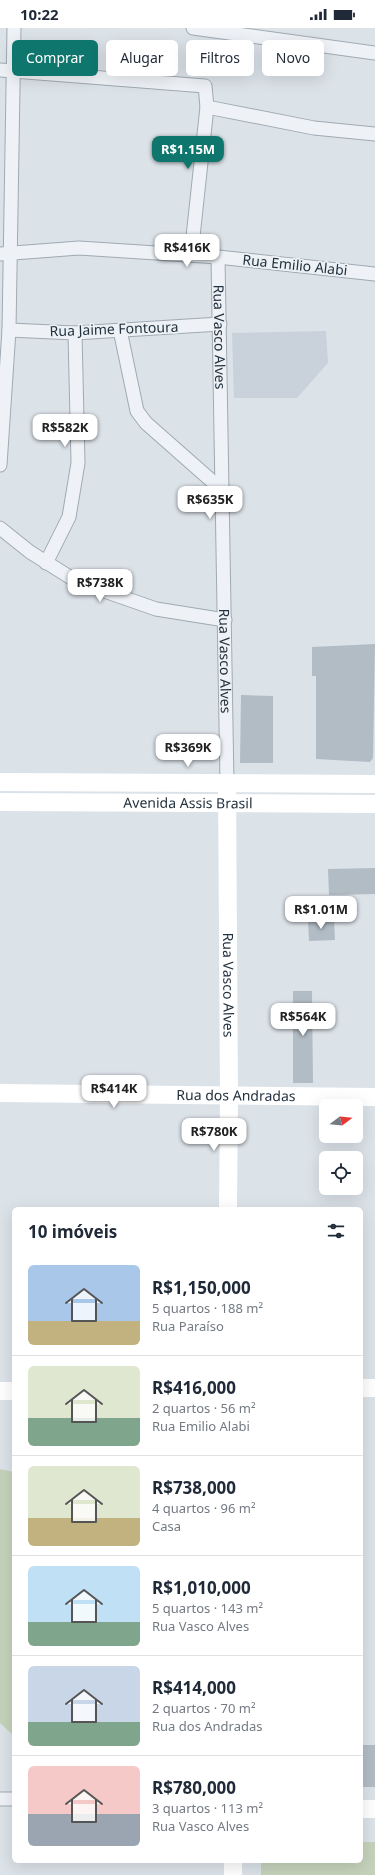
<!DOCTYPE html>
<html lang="pt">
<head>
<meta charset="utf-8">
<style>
	:root { --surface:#fff; --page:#f6f6f7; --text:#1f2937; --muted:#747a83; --line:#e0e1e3; --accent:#0f766e }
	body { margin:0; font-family:"Noto Sans",sans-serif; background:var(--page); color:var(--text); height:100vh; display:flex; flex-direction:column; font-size:15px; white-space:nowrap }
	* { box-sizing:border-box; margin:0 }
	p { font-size:13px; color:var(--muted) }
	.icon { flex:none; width:22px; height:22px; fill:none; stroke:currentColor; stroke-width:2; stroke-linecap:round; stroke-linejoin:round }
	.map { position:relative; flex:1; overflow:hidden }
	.sheet { position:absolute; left:12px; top:1179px; width:351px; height:656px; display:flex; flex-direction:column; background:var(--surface); border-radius:6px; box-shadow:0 4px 16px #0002 }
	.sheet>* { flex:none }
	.top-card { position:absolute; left:12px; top:12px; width:351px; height:36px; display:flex; gap:8px }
	.needle { width:26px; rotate:74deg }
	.tools { position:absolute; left:319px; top:1071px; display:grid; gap:8px }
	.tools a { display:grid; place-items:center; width:44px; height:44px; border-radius:6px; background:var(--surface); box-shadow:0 4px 16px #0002; font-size:20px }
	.price { position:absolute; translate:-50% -34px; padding:0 9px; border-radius:8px; background:#fff; color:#222; font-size:13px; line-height:26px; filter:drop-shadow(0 1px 2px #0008) }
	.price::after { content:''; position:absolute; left:50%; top:24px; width:12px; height:9px; margin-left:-6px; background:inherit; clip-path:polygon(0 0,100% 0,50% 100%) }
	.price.on { background:var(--accent); color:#fff }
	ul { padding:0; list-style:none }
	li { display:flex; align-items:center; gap:12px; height:100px; padding:0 16px }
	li+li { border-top:1px solid var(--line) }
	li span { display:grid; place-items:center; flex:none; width:112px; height:80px; border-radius:6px; color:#555 }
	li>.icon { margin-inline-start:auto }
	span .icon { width:48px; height:48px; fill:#fffc; stroke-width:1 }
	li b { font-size:17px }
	h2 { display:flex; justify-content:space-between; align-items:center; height:48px; padding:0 16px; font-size:17px }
	.pill { padding:0 14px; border-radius:6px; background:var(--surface); box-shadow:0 4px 16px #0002; font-size:14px; line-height:36px }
	.pill.on { background:var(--accent); color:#fff }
	.status { display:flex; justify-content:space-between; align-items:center; height:28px; padding:0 20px; background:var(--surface); direction:ltr }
	.status svg { height:11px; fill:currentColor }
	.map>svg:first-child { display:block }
	.built { fill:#c9d2da }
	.green { fill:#c5d2bb }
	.building { fill:#b2bcc5 }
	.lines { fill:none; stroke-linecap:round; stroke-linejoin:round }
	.street-casing { stroke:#a0aab2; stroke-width:15 }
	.street { stroke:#eef2f6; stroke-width:13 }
	.secondary { stroke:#fff; stroke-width:18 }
	.labels { text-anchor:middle; stroke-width:3.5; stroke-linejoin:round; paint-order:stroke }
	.street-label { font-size:14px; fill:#24323f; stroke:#ebf1f5 }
</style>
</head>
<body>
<div class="status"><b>10:22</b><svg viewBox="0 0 49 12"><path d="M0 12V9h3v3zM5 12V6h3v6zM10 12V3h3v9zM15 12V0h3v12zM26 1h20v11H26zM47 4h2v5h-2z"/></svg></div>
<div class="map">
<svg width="375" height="1847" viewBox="0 0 375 1847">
	<rect width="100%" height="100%" fill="#dbe2e8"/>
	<path class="built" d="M326 303 328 335 297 370H234L232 305Z"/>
	<path class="green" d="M0 1441 14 1444V1708L0 1695Z
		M361 1814H375V1847H261V1833H361Z"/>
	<path class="building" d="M375 616 373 730 370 734 316 731V648H312V619Z
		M241 667 273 668V735H240Z
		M375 840V866L329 867 328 841Z
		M308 892H334L335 912 309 913Z
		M293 963H312L313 1055H293Z
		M361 1717H375V1759H361Z"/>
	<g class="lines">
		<defs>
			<g id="street">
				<path d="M193 0 375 25"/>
				<path d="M0 42 205 58 207 79 191 227"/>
				<path d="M207 79 314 100 375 106"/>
				<path d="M0 226 79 220 218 229 375 246"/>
				<path id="s1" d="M218 229 227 755"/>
				<path d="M9 302 75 305 220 296"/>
				<path d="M120 302 137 383 146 395 222 462"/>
				<path d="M0 437 9 302 14 0"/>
				<path d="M0 500 30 524 76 553 156 581 225 592"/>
				<path d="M46 535 69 489 78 435 75 305"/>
				<path d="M0 1771H14"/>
			</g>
		</defs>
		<use href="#street" class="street-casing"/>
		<use href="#street" class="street"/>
		<g class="secondary">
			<path d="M0 754 375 756"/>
			<path id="s2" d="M227 755 229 1068 228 1181"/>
			<path id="s3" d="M0 774 375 776"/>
			<path id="s4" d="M0 1065 375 1069"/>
			<path d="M361 1360H375"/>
			<path d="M0 1363H14"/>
			<path d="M361 1781H375"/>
			<path d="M233 1833V1847"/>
		</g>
	</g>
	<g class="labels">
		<g class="street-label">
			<text transform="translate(295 237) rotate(6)" y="5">Rua Emilio Alabi</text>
			<text transform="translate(114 301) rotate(-2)" y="5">Rua Jaime Fontoura</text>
			<text dy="5" stroke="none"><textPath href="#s1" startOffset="80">Rua Vasco Alves</textPath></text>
			<text dy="5" stroke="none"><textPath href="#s1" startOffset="404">Rua Vasco Alves</textPath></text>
			<text dy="5" stroke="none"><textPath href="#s3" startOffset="188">Avenida Assis Brasil</textPath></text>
			<text dy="5" stroke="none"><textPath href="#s2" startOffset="202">Rua Vasco Alves</textPath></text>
			<text dy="5" stroke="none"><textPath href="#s4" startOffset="236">Rua dos Andradas</textPath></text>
		</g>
	</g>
</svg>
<div class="tools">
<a><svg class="needle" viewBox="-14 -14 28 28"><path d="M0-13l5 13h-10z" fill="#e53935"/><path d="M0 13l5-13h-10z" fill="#747a83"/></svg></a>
<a><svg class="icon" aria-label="locate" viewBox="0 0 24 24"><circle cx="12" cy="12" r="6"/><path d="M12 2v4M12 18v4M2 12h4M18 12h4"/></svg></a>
</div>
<b class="price on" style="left:188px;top:142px">R$1.15M</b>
<b class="price" style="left:187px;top:240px">R$416K</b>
<b class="price" style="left:65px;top:420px">R$582K</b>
<b class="price" style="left:210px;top:492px">R$635K</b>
<b class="price" style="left:100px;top:575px">R$738K</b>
<b class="price" style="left:188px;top:740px">R$369K</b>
<b class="price" style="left:321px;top:902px">R$1.01M</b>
<b class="price" style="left:303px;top:1009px">R$564K</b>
<b class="price" style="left:114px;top:1081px">R$414K</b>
<b class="price" style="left:214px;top:1124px">R$780K</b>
<div class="top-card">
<a class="pill on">Comprar</a>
<a class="pill">Alugar</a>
<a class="pill">Filtros</a>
<a class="pill">Novo</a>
</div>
<section class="sheet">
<h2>10 imóveis<svg class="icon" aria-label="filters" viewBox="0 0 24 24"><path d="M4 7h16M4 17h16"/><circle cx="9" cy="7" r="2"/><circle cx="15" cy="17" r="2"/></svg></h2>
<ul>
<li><span style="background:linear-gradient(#a9c7e8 70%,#c2b280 0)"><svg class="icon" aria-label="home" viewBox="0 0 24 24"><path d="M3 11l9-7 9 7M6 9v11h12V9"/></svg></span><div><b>R$1,150,000</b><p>5 quartos · 188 m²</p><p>Rua Paraíso</p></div></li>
<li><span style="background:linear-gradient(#dfe7d0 65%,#7fa58c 0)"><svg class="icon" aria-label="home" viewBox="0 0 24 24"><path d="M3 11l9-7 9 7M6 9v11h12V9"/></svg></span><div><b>R$416,000</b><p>2 quartos · 56 m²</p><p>Rua Emilio Alabi</p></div></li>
<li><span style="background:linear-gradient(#dfe7d0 65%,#c2b280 0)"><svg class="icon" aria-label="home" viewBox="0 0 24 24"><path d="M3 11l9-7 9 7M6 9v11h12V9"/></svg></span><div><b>R$738,000</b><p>4 quartos · 96 m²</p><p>Casa</p></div></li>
<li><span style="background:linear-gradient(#bfe0f5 70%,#7fa58c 0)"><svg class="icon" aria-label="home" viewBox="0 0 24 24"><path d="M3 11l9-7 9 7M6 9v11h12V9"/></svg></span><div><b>R$1,010,000</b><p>5 quartos · 143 m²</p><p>Rua Vasco Alves</p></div></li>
<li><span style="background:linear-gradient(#c9d6e8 70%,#7fa58c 0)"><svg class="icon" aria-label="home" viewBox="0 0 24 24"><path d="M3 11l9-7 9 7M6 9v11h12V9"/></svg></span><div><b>R$414,000</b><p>2 quartos · 70 m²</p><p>Rua dos Andradas</p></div></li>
<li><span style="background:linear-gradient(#f6c9c9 60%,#9aa5b1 0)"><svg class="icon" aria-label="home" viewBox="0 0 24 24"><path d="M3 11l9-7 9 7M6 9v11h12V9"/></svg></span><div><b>R$780,000</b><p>3 quartos · 113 m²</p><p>Rua Vasco Alves</p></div></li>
</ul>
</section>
</div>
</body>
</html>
